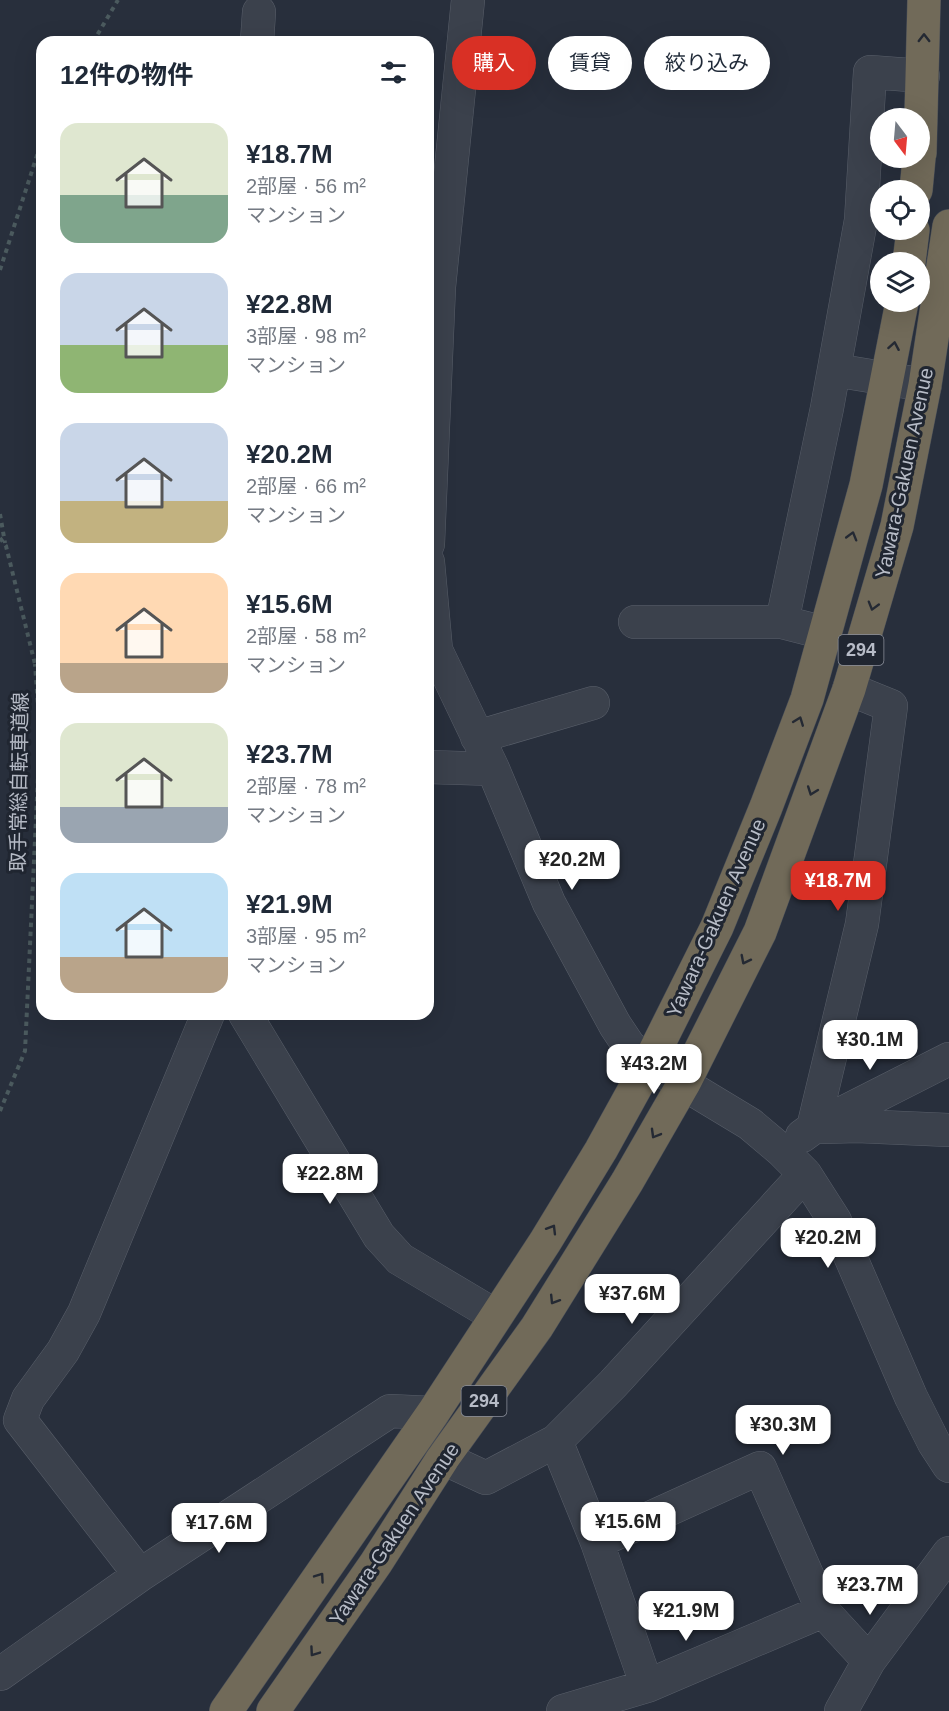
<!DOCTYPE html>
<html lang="ja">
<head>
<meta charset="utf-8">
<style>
	:root { --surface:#fff; --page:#f6f6f7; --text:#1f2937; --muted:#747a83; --accent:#d93025 }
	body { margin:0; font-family:Arial,"Noto Sans JP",sans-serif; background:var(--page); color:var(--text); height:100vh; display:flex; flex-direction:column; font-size:22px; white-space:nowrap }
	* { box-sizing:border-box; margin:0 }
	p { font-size:20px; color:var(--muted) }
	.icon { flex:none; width:33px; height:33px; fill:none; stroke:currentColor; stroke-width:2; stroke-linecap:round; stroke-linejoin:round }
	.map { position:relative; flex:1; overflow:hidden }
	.panel { position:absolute; left:36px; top:36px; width:398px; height:984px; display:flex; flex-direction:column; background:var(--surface); border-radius:18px; box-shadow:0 6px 24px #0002 }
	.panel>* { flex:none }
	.top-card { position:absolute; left:452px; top:36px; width:406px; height:54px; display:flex; gap:12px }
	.needle { width:39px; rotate:164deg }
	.fabs { position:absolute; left:870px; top:108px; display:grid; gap:12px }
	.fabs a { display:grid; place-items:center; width:60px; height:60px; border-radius:50%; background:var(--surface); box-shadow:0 6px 24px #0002; font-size:30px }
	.price { position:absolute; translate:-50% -51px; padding:0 14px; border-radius:12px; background:#fff; color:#222; font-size:20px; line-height:39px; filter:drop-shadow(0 2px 3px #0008) }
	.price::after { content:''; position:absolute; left:50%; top:36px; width:18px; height:14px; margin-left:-9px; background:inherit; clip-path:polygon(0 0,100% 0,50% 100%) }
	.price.active { background:var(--accent); color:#fff }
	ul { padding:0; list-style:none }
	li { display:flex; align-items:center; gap:18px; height:150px; padding:0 24px }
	li span { display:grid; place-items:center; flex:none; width:168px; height:120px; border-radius:18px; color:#555 }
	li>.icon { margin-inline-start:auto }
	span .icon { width:72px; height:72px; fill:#fffc; stroke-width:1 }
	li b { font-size:26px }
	h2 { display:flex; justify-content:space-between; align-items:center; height:72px; padding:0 24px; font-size:26px }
	.tag { padding:0 21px; border-radius:27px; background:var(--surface); box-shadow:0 6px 24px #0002; font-size:21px; line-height:54px }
	.tag.active { background:var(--accent); color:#fff }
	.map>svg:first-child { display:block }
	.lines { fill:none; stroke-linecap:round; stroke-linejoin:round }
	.minor-casing { stroke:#595f6a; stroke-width:34 }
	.highway-casing { stroke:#464c57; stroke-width:34 }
	.path { stroke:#4b5a5e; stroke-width:4; stroke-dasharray:4.5 4.5; stroke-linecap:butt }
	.minor { stroke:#3b414c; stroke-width:33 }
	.highway { stroke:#716a59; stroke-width:33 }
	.oneway { stroke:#242933 }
	.labels { text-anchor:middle; stroke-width:6; stroke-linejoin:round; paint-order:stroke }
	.shield { fill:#202631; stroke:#8a8f9a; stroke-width:1.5 }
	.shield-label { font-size:18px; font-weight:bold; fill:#b7bcc7 }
	.street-label { font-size:20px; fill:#b7bcc7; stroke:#202631 }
</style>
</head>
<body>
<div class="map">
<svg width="949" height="1711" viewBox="0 0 949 1711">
	<rect width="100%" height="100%" fill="#282f3c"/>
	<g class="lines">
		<defs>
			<path id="minor" d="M257 42 259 12
				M834 370 925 385
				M428 544 439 287 468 0
				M428 562 436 650 493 769 549 903 615 1025 629 1046 649 1063 750 1124 782 1151 805 1174 835 1221 911 1397 934 1443 949 1466
				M635 622H782
				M825 633 782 622 827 408 861 220 870 72 923 76
				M477 737 593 703
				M428 767 493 769
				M245 1014 379 1236 400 1259 496 1316
				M824 1127 857 1126 949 1130
				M813 1128 862 924 891 706 849 689
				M802 1136 813 1128 949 1059
				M556 1441 597 1542 647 1686
				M443 1458 486 1478 556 1441 613 1384 805 1174
				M597 1542 760 1468 823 1611 869 1661
				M140 1575 20 1420 28 1399 63 1351 84 1313 208 1014
				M0 1674 140 1575 390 1411 433 1413
				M563 1711 647 1686 823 1611
				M841 1711 869 1661 949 1553"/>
			<path id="highway" d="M920 153 924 0
				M916 190 919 158
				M909 262 913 230
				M226 1711 433 1413 545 1242 601 1150 649 1063 717 927 766 807 807 699 866 485 902 302
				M273 1711 376 1563 443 1458 537 1327 627 1182 684 1083 760 932 849 689 897 526 925 385 949 226"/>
		</defs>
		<use href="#minor" class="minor-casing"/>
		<use href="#highway" class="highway-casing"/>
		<path class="path" d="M93 42 118 0
			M0 270 42 140
			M0 514 5 543
			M0 538 6 546 35 664 42 672
			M0 1111 25 1051 40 734 35 664"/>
		<use href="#minor" class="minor"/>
		<use href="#highway" class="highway"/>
	</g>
	<defs><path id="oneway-chevron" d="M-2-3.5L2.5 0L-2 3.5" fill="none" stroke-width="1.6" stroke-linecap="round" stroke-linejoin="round" transform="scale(1.5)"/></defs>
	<g class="oneway">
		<use href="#oneway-chevron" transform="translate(924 38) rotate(-90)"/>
		<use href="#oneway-chevron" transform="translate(894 346) rotate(-80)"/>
		<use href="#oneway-chevron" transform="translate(852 536) rotate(-74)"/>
		<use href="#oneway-chevron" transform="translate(873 606) rotate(106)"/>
		<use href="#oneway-chevron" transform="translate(799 721) rotate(-69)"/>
		<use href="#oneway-chevron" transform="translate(812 791) rotate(110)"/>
		<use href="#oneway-chevron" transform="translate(745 960) rotate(117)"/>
		<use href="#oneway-chevron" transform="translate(655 1134) rotate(120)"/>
		<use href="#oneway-chevron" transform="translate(552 1229) rotate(-59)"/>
		<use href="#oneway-chevron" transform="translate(554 1300) rotate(122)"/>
		<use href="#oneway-chevron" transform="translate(320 1577) rotate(-55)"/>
		<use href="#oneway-chevron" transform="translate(314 1652) rotate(125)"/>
	</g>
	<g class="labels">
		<g class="shield">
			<rect x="838.5" y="635" width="45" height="30" rx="4.5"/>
			<rect x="461.5" y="1386" width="45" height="30" rx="4.5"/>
		</g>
		<g class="shield-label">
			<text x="861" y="656">294</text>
			<text x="484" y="1407">294</text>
		</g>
		<g class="street-label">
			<text transform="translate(904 473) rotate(-78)" y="7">Yawara-Gakuen Avenue</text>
			<text transform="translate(19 782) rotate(-89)" y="7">取手常総自転車道線</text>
			<text transform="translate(716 918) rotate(-66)" y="7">Yawara-Gakuen Avenue</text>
			<text transform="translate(394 1534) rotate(-56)" y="7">Yawara-Gakuen Avenue</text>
		</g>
	</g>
</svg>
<div class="fabs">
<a><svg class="needle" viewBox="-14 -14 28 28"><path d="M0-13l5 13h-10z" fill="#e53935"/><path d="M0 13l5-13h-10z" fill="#747a83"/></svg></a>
<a><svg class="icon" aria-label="locate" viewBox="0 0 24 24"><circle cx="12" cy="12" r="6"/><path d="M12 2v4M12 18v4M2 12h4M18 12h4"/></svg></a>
<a><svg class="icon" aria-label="layers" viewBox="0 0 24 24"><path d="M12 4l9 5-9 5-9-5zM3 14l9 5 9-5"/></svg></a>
</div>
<b class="price" style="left:572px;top:891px">¥20.2M</b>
<b class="price active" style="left:838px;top:912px">¥18.7M</b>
<b class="price" style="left:870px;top:1071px">¥30.1M</b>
<b class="price" style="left:654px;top:1095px">¥43.2M</b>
<b class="price" style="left:330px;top:1205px">¥22.8M</b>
<b class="price" style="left:828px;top:1269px">¥20.2M</b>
<b class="price" style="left:632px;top:1325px">¥37.6M</b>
<b class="price" style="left:783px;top:1456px">¥30.3M</b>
<b class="price" style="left:628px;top:1553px">¥15.6M</b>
<b class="price" style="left:219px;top:1554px">¥17.6M</b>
<b class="price" style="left:870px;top:1616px">¥23.7M</b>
<b class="price" style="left:686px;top:1642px">¥21.9M</b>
<div class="top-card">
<a class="tag active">購入</a>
<a class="tag">賃貸</a>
<a class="tag">絞り込み</a>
</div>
<section class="panel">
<h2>12件の物件<svg class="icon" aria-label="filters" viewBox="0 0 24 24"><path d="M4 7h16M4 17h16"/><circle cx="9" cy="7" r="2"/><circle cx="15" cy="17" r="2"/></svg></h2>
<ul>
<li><span style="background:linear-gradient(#dfe7d0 60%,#7fa58c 0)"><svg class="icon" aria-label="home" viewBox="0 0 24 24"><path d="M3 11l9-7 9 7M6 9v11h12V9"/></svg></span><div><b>¥18.7M</b><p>2部屋 · 56 m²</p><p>マンション</p></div></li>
<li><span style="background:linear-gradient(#c9d6e8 60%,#8fb573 0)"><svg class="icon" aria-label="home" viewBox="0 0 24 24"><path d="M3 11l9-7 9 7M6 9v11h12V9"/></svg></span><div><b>¥22.8M</b><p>3部屋 · 98 m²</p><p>マンション</p></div></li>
<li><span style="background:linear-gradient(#c9d6e8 65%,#c2b280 0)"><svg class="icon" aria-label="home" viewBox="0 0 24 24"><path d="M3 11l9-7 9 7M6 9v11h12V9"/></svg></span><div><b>¥20.2M</b><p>2部屋 · 66 m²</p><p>マンション</p></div></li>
<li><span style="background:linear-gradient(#ffd9b3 75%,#b9a48a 0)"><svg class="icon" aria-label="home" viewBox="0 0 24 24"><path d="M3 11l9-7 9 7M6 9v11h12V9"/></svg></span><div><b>¥15.6M</b><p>2部屋 · 58 m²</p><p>マンション</p></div></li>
<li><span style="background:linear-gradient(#dfe7d0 70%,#9aa5b1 0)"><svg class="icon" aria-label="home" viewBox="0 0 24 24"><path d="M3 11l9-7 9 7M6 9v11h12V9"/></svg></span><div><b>¥23.7M</b><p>2部屋 · 78 m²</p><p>マンション</p></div></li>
<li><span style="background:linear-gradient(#bfe0f5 70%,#b9a48a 0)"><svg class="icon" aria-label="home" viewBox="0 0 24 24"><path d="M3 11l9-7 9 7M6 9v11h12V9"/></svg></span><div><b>¥21.9M</b><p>3部屋 · 95 m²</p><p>マンション</p></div></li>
</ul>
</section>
</div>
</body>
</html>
